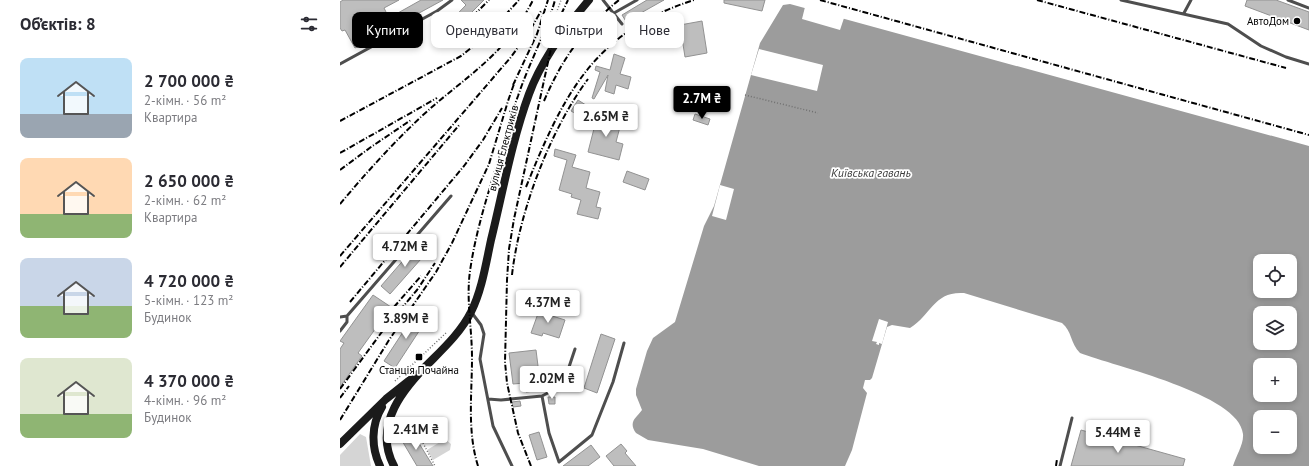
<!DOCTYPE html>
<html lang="uk">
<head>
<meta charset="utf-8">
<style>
	:root { --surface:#fff; --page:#f2f2f3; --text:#2b2b33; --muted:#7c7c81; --accent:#000 }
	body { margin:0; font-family:"PT Sans",sans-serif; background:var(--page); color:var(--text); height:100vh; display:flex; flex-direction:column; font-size:15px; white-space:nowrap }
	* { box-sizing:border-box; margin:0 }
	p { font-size:13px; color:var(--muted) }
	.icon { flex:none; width:22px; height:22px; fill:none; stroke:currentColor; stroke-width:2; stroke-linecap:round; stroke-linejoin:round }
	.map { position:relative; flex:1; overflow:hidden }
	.side { display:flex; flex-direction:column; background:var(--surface); width:340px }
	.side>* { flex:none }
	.guide { position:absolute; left:12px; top:12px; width:380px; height:36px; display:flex; gap:8px }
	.fabs { position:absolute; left:913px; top:254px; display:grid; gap:8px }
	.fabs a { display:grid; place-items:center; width:44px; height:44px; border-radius:8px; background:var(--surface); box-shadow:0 2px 6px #0003; font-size:20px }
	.price { position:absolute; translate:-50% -34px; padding:0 9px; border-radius:4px; background:#fff; color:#222; font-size:13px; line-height:26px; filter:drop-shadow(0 1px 2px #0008) }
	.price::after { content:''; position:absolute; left:50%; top:24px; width:12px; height:9px; margin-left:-6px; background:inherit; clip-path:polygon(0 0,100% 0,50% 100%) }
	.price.on { background:var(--accent); color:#fff }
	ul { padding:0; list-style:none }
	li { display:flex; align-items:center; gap:12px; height:100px; padding:0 20px }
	li span { display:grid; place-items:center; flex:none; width:112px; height:80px; border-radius:8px; color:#555 }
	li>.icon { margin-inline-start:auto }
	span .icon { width:48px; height:48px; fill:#fffc; stroke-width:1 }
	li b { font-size:17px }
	h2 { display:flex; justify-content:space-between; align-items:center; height:48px; padding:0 20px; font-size:17px }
	.tag { padding:0 14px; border-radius:8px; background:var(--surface); box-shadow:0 2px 6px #0003; font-size:14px; line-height:36px }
	.tag.on { background:var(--accent); color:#fff }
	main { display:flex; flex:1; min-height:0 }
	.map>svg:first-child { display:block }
	.green { fill:#d5d5d5 }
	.water { fill:#9c9c9c; fill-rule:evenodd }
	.pier { fill:#fff }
	.building { fill:#bebebe; stroke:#929292 }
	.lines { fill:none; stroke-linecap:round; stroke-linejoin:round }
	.path { stroke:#707070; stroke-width:1.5; stroke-dasharray:1 2; stroke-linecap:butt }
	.lane { stroke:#4e4e4e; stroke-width:3 }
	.secondary { stroke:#1b1b1b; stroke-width:8 }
	.rail { stroke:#000; stroke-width:2; stroke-dasharray:6 2 1 2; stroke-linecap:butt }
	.poi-dot { fill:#000; stroke:#fff; stroke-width:1.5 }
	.labels { text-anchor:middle; stroke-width:3.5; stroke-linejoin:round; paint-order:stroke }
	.poi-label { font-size:11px; fill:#000; stroke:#fff; text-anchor:end }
	.street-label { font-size:11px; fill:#000; stroke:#fff }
	.water-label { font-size:12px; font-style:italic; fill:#3d3d3d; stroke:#fff }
</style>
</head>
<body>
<main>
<section class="side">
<h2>Об’єктів: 8<svg class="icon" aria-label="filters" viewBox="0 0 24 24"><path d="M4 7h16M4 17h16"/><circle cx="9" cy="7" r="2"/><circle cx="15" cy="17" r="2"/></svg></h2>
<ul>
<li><span style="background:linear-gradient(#bfe0f5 70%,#9aa5b1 0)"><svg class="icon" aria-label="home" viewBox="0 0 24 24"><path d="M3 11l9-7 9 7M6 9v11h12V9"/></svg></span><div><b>2 700 000 ₴</b><p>2-кімн. · 56 m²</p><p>Квартира</p></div></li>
<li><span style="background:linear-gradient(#ffd9b3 70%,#8fb573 0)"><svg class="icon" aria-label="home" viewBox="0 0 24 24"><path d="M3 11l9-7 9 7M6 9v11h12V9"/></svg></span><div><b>2 650 000 ₴</b><p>2-кімн. · 62 m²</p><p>Квартира</p></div></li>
<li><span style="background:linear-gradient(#c9d6e8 60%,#8fb573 0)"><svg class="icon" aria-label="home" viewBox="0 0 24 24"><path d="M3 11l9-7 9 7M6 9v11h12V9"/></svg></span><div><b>4 720 000 ₴</b><p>5-кімн. · 123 m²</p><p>Будинок</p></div></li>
<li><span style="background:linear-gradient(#dfe7d0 70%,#8fb573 0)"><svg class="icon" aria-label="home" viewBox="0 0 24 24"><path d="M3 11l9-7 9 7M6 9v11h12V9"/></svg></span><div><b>4 370 000 ₴</b><p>4-кімн. · 96 m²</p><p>Будинок</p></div></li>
</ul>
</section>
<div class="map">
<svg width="969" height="466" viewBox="0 0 969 466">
	<rect width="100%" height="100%" fill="#fff"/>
	<path class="green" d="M20 434 26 437 31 466H0V455Z
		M105 439 111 444 110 450 93 460 87 450Z"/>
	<path class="water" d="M450 4 969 146V466H893C896 456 904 444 903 434 900 394 773 366 740 353 730 343 732 331 722 323L624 293C594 291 592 314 570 328L552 325 547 327 532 378 530 380H525L523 388 527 393 512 450 505 466H419L363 449 308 440 296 433C288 422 296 418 302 410L296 395V389L307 351 313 338 335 322 364 226 374 206 420 43 443 5ZM920 261H950V291H920ZM920 313H950V343H920ZM920 365H950V395H920ZM920 417H950V447H920Z"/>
	<path class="pier" d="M465 7 504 18 500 30 462 19Z
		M419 49 483 65 477 91 411 75Z
		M380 185 394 189 386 220 372 216Z
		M539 319 548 322 542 344 539 343V345L536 344 537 342 532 341Z"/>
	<path class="building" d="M3 0H59L44 8 49 18 81 0H103L15 48 5 30 2 31 0 28V2Z
		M121 0H144L126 18 128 19 100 48 92 40 126 5Z
		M307 0H324L292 18 293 20 287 23 282 15Z
		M384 0H425L422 11 384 3Z
		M907 0H936L969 12V30L905 6Z
		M362 21 367 53 345 57 340 25Z
		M274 54 285 58 280 74 291 77 288 89 276 85 274 94 265 91 268 75 254 99 252 98 260 72 255 70 256 66 270 70Z
		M238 100 249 107 243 118 231 111Z
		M258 113 276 118 275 122 281 123 276 142 283 144 279 160 248 152Z
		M355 114 370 119 368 125 353 120Z
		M215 149 236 155 232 167 250 172 246 188 260 192 256 207 261 208 258 219 237 214 241 200 231 197 232 194 219 190 227 160 214 156Z
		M287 171 309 179 305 190 283 182Z
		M79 242 89 250 50 294 41 286Z
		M33 295 51 307 18 353 22 356 0 387V349L4 343 0 341Z
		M200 308 210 311 209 315 225 320 219 338 203 333 202 336 191 333Z
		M76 312 87 319 55 368 44 361Z
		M261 334 275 339 257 393 244 388Z
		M196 350 201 390 186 392 185 383 173 384 169 353Z
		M208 397H215V404H209Z
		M180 401 181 406 173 407 172 402Z
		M741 430 845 459 843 466H731Z
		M72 432 93 466H77L61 439Z
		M199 432 207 457 197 460 189 435Z
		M281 444 287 451 285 453 296 466H274L266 456Z
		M251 445 260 457 248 466H223Z"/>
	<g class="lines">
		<path class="path" d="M210 39 212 25 221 0
			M405 95 478 113
			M55 381 107 332
			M83 443 95 466"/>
		<path class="lane" d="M263 0 282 24
			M781 0 888 24 921 46 946 57 969 64
			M948 0 969 8
			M274 13 297 0
			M844 13 851 0
			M0 64 97 11 112 0
			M132 313 141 325 144 334 140 359 153 426 172 466
			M0 317 7 316 111 196
			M0 331 7 322V316
			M202 396 209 433 219 462 252 435 273 382 284 343
			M148 399 161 400 202 396 223 385 235 349
			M720 466 732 418"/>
		<path class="secondary" d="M0 444 46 399 70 380
			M40 466C31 447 31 425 42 407
			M54 466C32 425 64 387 93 359 107 345 122 330 131 312 142 290 146 263 151 240 163 191 172 140 189 94 202 59 225 28 249 0"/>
		<path class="rail" d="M480 0 969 135
			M697 0 946 68
			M133 16 149 0
			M173 85 197 34 208 0
			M204 101C222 59 243 29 279 0
			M0 121 121 56 146 36 179 0
			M0 153 97 98
			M0 170 31 147 71 120
			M186 187C223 96 253 32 354 0
			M0 204C26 173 53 143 83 115 127 75 165 56 193 0
			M0 256 171 57 189 32 201 11
			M0 267 120 124
			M172 275C179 212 210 130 248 79
			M10 302 124 166 143 140 162 108
			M54 307 81 276
			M0 389 44 329 77 290 95 263
			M0 398 9 386
			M0 420 49 340 96 272 112 243 149 164 168 101 175 81
			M138 466C127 431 132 394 132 358 132 328 126 300 130 271 136 229 149 191 161 151 167 132 171 114 178 96 189 63 206 33 215 0
			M191 466 178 433 167 383 165 362 167 280 169 249 174 219 216 25 228 0
			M716 466 717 459"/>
	</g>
	<g class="poi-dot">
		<circle cx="957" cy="21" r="4"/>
		<rect x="75" y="353" width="8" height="8" rx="2"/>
	</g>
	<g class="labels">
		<g class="poi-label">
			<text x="949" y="25">АвтоДом</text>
			<text x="79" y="374" text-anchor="middle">Станція Почайна</text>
		</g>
		<g class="street-label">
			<text transform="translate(163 148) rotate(-75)" y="4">вулиця Електриків</text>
		</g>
		<g class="water-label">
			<text x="531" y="177">Київська гавань</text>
		</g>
	</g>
</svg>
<div class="fabs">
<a><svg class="icon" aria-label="locate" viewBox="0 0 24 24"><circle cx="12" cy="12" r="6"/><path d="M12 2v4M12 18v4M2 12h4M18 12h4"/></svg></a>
<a><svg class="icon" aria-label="layers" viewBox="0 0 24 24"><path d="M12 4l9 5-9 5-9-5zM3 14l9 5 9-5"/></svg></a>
<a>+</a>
<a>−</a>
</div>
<b class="price on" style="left:362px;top:120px">2.7M ₴</b>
<b class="price" style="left:266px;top:138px">2.65M ₴</b>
<b class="price" style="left:65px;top:268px">4.72M ₴</b>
<b class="price" style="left:208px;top:324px">4.37M ₴</b>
<b class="price" style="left:66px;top:340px">3.89M ₴</b>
<b class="price" style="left:212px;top:400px">2.02M ₴</b>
<b class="price" style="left:76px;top:451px">2.41M ₴</b>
<b class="price" style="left:778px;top:454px">5.44M ₴</b>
<div class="guide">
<a class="tag on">Купити</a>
<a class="tag">Орендувати</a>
<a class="tag">Фільтри</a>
<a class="tag">Нове</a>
</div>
</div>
</main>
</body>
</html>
